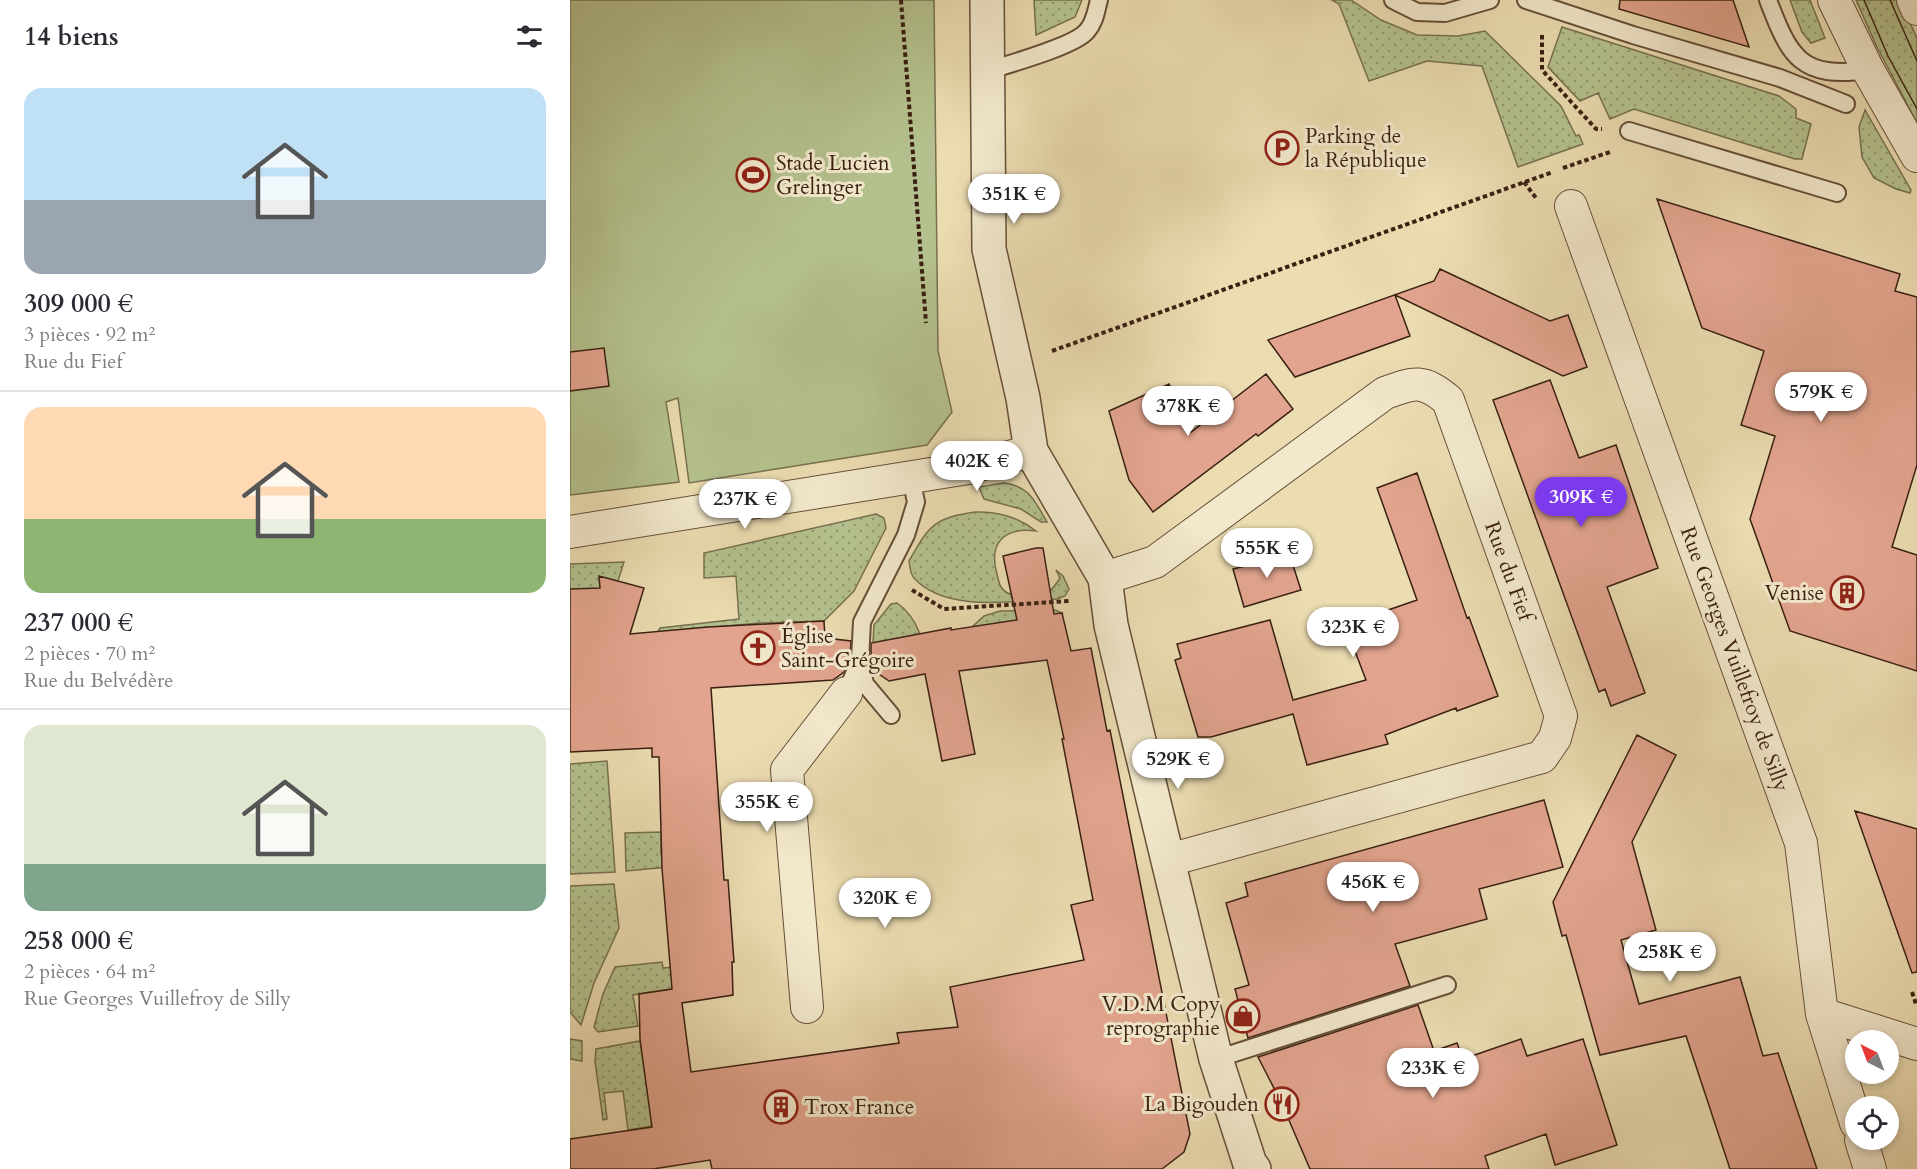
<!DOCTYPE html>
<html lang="fr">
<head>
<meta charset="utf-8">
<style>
	:root { --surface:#fff; --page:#f2f2f3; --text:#2b2b33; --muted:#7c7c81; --line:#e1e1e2; --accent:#7c3aed }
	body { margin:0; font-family:Cardo,serif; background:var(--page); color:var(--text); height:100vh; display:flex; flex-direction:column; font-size:22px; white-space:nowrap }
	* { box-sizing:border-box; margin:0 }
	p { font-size:20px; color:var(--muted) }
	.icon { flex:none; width:33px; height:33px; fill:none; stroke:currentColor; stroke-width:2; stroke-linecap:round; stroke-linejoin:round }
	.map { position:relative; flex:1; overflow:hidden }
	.panel { display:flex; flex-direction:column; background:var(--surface); width:570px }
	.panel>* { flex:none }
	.needle { width:39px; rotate:318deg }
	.fabs { position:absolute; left:1275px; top:1030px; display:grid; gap:12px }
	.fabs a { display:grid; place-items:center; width:54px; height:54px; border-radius:50%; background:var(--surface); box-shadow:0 3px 9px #0003; font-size:30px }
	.price { position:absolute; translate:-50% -51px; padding:0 14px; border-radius:21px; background:#fff; color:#222; font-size:20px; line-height:39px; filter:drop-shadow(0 2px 3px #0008) }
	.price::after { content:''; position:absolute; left:50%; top:36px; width:18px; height:14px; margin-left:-9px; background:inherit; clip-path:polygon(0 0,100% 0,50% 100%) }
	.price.current { background:var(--accent); color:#fff }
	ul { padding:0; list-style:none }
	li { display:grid; align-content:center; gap:12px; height:318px; padding:0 24px }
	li+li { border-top:2px solid var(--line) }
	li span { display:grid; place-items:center; height:186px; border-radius:18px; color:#555 }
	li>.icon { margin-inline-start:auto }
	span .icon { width:108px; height:108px; fill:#fffc; stroke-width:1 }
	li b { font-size:26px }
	h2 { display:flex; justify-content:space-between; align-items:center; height:72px; padding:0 24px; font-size:26px }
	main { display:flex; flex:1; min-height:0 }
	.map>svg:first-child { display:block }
	.grass { fill:url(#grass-dots); stroke:#777050; stroke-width:1.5 }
	.garden { fill:#b4c18e; stroke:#777050; stroke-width:1.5 }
	.building { fill:#e2a48e; stroke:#3a2011; stroke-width:1.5 }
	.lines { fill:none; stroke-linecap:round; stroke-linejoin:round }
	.service-casing { stroke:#664f39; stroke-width:20 }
	.minor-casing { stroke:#664f39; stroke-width:34 }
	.tertiary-casing { stroke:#664f39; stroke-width:36 }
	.path { stroke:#3a2011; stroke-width:4; stroke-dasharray:4.5 3; stroke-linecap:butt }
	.service { stroke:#f2e8cc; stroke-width:16 }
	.minor { stroke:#f2e8cc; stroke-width:32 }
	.tertiary { stroke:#f2e8cc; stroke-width:33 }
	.tram { stroke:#3a2011; stroke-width:1.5 }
	.labels { text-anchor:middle; stroke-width:6; stroke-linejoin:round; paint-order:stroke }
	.poi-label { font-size:21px; fill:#3a2011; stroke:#f2e8cc; text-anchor:start }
	.street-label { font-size:21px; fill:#3a2011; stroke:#f2e8cc }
</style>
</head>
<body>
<main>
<section class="panel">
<h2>14 biens<svg class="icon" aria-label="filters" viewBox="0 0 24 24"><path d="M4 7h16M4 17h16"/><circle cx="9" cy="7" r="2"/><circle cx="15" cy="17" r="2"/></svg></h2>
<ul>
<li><span style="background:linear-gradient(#bfe0f5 60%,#9aa5b1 0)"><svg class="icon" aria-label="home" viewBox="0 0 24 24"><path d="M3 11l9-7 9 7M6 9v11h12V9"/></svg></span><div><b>309 000 €</b><p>3 pièces · 92 m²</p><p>Rue du Fief</p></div></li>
<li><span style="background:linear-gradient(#ffd9b3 60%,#8fb573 0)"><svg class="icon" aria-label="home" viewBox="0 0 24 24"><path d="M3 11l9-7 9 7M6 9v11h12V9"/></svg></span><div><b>237 000 €</b><p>2 pièces · 70 m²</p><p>Rue du Belvédère</p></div></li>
<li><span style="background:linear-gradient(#dfe7d0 75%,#7fa58c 0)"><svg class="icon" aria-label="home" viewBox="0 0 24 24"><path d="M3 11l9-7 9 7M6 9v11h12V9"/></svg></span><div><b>258 000 €</b><p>2 pièces · 64 m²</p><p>Rue Georges Vuillefroy de Silly</p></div></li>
</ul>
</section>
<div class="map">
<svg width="1347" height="1169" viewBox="0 0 1347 1169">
	<defs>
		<pattern id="grass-dots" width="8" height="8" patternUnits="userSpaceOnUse" patternTransform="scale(1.5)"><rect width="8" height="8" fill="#b4c18e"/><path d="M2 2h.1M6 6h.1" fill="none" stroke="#939c73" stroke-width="1.8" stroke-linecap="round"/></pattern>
	</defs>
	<rect width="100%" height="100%" fill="#ebdcb1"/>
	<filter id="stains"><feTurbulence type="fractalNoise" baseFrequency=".00333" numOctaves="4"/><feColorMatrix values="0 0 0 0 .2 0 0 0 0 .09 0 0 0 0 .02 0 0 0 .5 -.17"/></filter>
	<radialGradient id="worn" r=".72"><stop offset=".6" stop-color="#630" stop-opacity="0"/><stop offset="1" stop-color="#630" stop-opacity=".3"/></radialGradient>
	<path class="grass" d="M464 0H512L505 17 466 35Z
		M762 0H781L811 20 847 35 888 36 915 31 991 106 1006 136 1009 135 1013 144 948 167 912 66 857 61 799 81 769 4Z
		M1220 0H1240L1255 38 1241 43 1232 32Z
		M1286 0H1329L1347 38V123L1306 45Z
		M992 27 1209 96 1226 109V118L1241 124 1232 159H1225L1064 109 1040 119 1028 93 1010 101 978 67Z
		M1295 110 1341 190 1340 193 1326 189 1304 178 1292 157 1289 127Z
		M434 483C460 486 465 502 477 522H471L451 509 414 499 409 487Z
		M405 512C428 511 448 517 466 531 435 527 418 542 427 574 428 578 429 584 431 587 438 599 467 599 478 592 483 589 487 583 490 578L486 570 493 576 499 589 495 596 487 599C445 601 375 613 344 578 340 574 340 567 339 561 359 526 363 518 405 512Z
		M306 514 314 518 316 528 284 591 254 621 190 623 98 631 99 656 83 640 90 628 169 619 166 576 134 578V553Z
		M54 562 48 581 29 577 33 618 0 589V564Z
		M327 603C339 611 345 621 350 634L303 643 304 625 321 604Z
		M485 610 492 613 402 627 414 616 430 611Z
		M37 761 45 872 0 874V764Z
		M91 832V854L98 867 56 871 55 833Z
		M44 884 49 928 24 983 11 1025 0 1012V886Z
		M92 962 93 968 106 967 108 988 63 995 68 1026 28 1032 24 1027 33 994 45 967Z
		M0 1039 12 1041V1061L0 1059Z
		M70 1041 82 1126 58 1130 53 1091 34 1093 37 1119 33 1120 25 1061 26 1049Z"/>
	<path class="garden" d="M0 0H364L368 351 382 412 357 445 119 483 108 398 96 402 109 482 0 495Z"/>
	<path class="building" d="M1050 0H1163L1179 47 1049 9Z
		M1087 199 1330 274 1325 291 1347 297V465L1322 547 1347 555V671L1220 631 1180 519 1205 436 1171 425 1194 351 1132 328Z
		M870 269 980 321 998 315 1017 367 993 376 825 295 840 336 725 377 698 340 864 281Z
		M34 348 39 386 0 391V352Z
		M696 374 723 409 688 436 686 434 583 512 559 480 539 411 599 384 621 432Z
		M980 380 1009 458 1046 445 1088 568 1037 587 1075 693 1041 706 1035 689 1029 692 923 400Z
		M847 473 897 618 899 617 928 696 887 711 886 708 815 735 818 744 737 765 723 714 641 737H628L605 660 611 658 607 644 700 620 723 700 796 680 775 625 847 600 807 488Z
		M466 548H473L484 614 492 613 501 651 521 648 537 731 540 730 620 1134 614 1152 592 1169H142L140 1160 83 1169H0V1139L82 1127 70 1039 69 994 102 989 92 868 89 757H82V748L0 752V589L30 588 29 576 74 588 60 634 138 627 254 621 255 638 281 641 280 658 274 672 263 680 141 688 154 880H158L164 962H162L163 995 112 1003 121 1072 329 1043 327 1033 388 1027 380 987 514 960 501 905 523 900 492 739H494L477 660 389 671 405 754 372 761 355 674 319 681 303 670 301 659V643L381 628V630L447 620 433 556Z
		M718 550 731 590 674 607 663 569 679 565 678 562Z
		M1067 735 1106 755 1062 842 1086 930 1051 940 1069 1004 1170 977 1193 1056 1208 1053 1247 1169H1160L1116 1036 1030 1055 996 935 992 936 983 902Z
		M974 800 993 867 909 889 917 919 825 944 840 986 678 1038 665 989 679 985 656 903 678 896 675 883Z
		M1285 811 1347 829V972L1342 973Z
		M848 1005 864 1051 887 1043 893 1059 951 1039 957 1056 1013 1039 1047 1145 985 1165 976 1134 915 1156 919 1169H740L712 1104 688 1057Z"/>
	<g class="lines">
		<defs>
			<path id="service" d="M823 0 847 12 875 13 920 0
				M956 0 1063 35 1210 78 1276 104
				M1198 0C1220 58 1231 79 1298 70
				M417 71C439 64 505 46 517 31 525 22 526 11 529 0
				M1059 131 1267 193
				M290 660 295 684 321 715
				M276 693 290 660 292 622 336 535 346 502 341 478
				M646 1059 877 985"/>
			<path id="minor" d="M1264 0 1298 70 1347 156
				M1343 0 1347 9
				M1001 206 1231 843 1252 1014 1286 1123
				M0 532 398 468 461 451
				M535 578 585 562 815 393C845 382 852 379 878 400L991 716 985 738 972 757 599 860
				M237 1007 217 770 276 693
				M1252 1014 1347 1044
				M1291 1140 1300 1169"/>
			<path id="tertiary" d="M417 0 419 249 453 398 461 451 535 578 541 625 646 1059 680 1164 684 1169"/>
		</defs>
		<use href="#service" class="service-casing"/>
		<use href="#minor" class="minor-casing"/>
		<use href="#tertiary" class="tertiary-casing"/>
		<path class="path" d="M331 0 356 323
			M972 35V70L1026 129H1032
			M993 168 1040 152
			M954 182 966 198
			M482 351 983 172
			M342 590 374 609 499 601
			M1342 992 1346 1004"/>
		<use href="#service" class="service"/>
		<use href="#minor" class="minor"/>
		<use href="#tertiary" class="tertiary"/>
		<path class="tram" d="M1294 0 1318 56 1347 109
			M1320 0 1347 61"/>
	</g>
	<defs>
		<symbol id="parking-ring" viewBox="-11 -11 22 22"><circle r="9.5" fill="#f2e8cc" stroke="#8f2418" stroke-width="1.5"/><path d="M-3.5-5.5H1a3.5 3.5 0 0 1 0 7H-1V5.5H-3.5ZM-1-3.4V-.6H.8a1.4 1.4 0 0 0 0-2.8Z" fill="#8f2418"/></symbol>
		<symbol id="stadium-ring" viewBox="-11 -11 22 22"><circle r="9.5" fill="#f2e8cc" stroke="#8f2418" stroke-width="1.5"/><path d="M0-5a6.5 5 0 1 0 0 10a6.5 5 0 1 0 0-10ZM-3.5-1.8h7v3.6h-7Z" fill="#8f2418"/></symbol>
		<symbol id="building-ring" viewBox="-11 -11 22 22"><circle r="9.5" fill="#f2e8cc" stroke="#8f2418" stroke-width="1.5"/><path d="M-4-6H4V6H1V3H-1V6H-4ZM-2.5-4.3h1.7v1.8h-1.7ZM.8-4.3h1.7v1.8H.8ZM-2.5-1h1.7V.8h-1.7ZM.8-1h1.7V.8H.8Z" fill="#8f2418"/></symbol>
		<symbol id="church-ring" viewBox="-11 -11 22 22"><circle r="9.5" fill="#f2e8cc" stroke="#8f2418" stroke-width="1.5"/><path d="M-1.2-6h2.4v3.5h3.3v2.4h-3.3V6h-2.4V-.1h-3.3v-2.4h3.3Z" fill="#8f2418"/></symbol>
		<symbol id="shop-ring" viewBox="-11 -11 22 22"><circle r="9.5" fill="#f2e8cc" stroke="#8f2418" stroke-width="1.5"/><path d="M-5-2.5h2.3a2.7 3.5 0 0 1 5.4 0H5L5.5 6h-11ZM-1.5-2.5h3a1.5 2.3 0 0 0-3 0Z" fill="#8f2418"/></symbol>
		<symbol id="restaurant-ring" viewBox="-11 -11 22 22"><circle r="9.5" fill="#f2e8cc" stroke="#8f2418" stroke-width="1.5"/><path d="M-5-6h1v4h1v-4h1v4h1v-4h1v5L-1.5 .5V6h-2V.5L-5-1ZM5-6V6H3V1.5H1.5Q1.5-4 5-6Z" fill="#8f2418"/></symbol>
	</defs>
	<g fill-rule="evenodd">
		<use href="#parking-ring" x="693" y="129" width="38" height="38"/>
		<use href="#stadium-ring" x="164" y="156" width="38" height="38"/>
		<use href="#building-ring" x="1258" y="574" width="38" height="38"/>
		<use href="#church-ring" x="169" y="629" width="38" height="38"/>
		<use href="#shop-ring" x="654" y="997" width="38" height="38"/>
		<use href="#restaurant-ring" x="693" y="1085" width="38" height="38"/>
		<use href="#building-ring" x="192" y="1088" width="38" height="38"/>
	</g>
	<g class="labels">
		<g class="poi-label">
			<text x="735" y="143">Parking de<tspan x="735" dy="24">la République</tspan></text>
			<text x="206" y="170">Stade Lucien<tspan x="206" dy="24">Grelinger</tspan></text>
			<text x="1254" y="600" text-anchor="end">Venise</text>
			<text x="211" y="643">Église<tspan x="211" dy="24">Saint-Grégoire</tspan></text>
			<text x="650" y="1011" text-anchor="end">V.D.M Copy<tspan x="650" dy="24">reprographie</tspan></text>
			<text x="689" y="1111" text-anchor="end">La Bigouden</text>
			<text x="234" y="1114">Trox France</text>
		</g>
		<g class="street-label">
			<text transform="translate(939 571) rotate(70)" y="7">Rue du Fief</text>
			<text transform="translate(1165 659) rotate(70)" y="7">Rue Georges Vuillefroy de Silly</text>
		</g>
	</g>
	<rect width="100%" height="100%" filter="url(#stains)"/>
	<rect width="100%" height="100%" fill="url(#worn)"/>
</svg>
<div class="fabs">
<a><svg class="needle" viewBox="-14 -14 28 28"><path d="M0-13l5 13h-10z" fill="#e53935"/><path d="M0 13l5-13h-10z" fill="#7c7c81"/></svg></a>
<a><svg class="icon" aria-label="locate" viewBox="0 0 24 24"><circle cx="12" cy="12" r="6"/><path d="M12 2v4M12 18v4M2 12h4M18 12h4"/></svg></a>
</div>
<b class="price" style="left:444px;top:225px">351K €</b>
<b class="price" style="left:1251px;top:423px">579K €</b>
<b class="price" style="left:618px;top:437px">378K €</b>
<b class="price" style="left:407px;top:492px">402K €</b>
<b class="price current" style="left:1011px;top:528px">309K €</b>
<b class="price" style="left:175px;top:530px">237K €</b>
<b class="price" style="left:697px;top:579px">555K €</b>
<b class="price" style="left:783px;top:658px">323K €</b>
<b class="price" style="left:608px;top:790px">529K €</b>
<b class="price" style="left:197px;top:833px">355K €</b>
<b class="price" style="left:803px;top:913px">456K €</b>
<b class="price" style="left:315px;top:929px">320K €</b>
<b class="price" style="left:1100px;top:983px">258K €</b>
<b class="price" style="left:863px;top:1099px">233K €</b>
</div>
</main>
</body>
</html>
